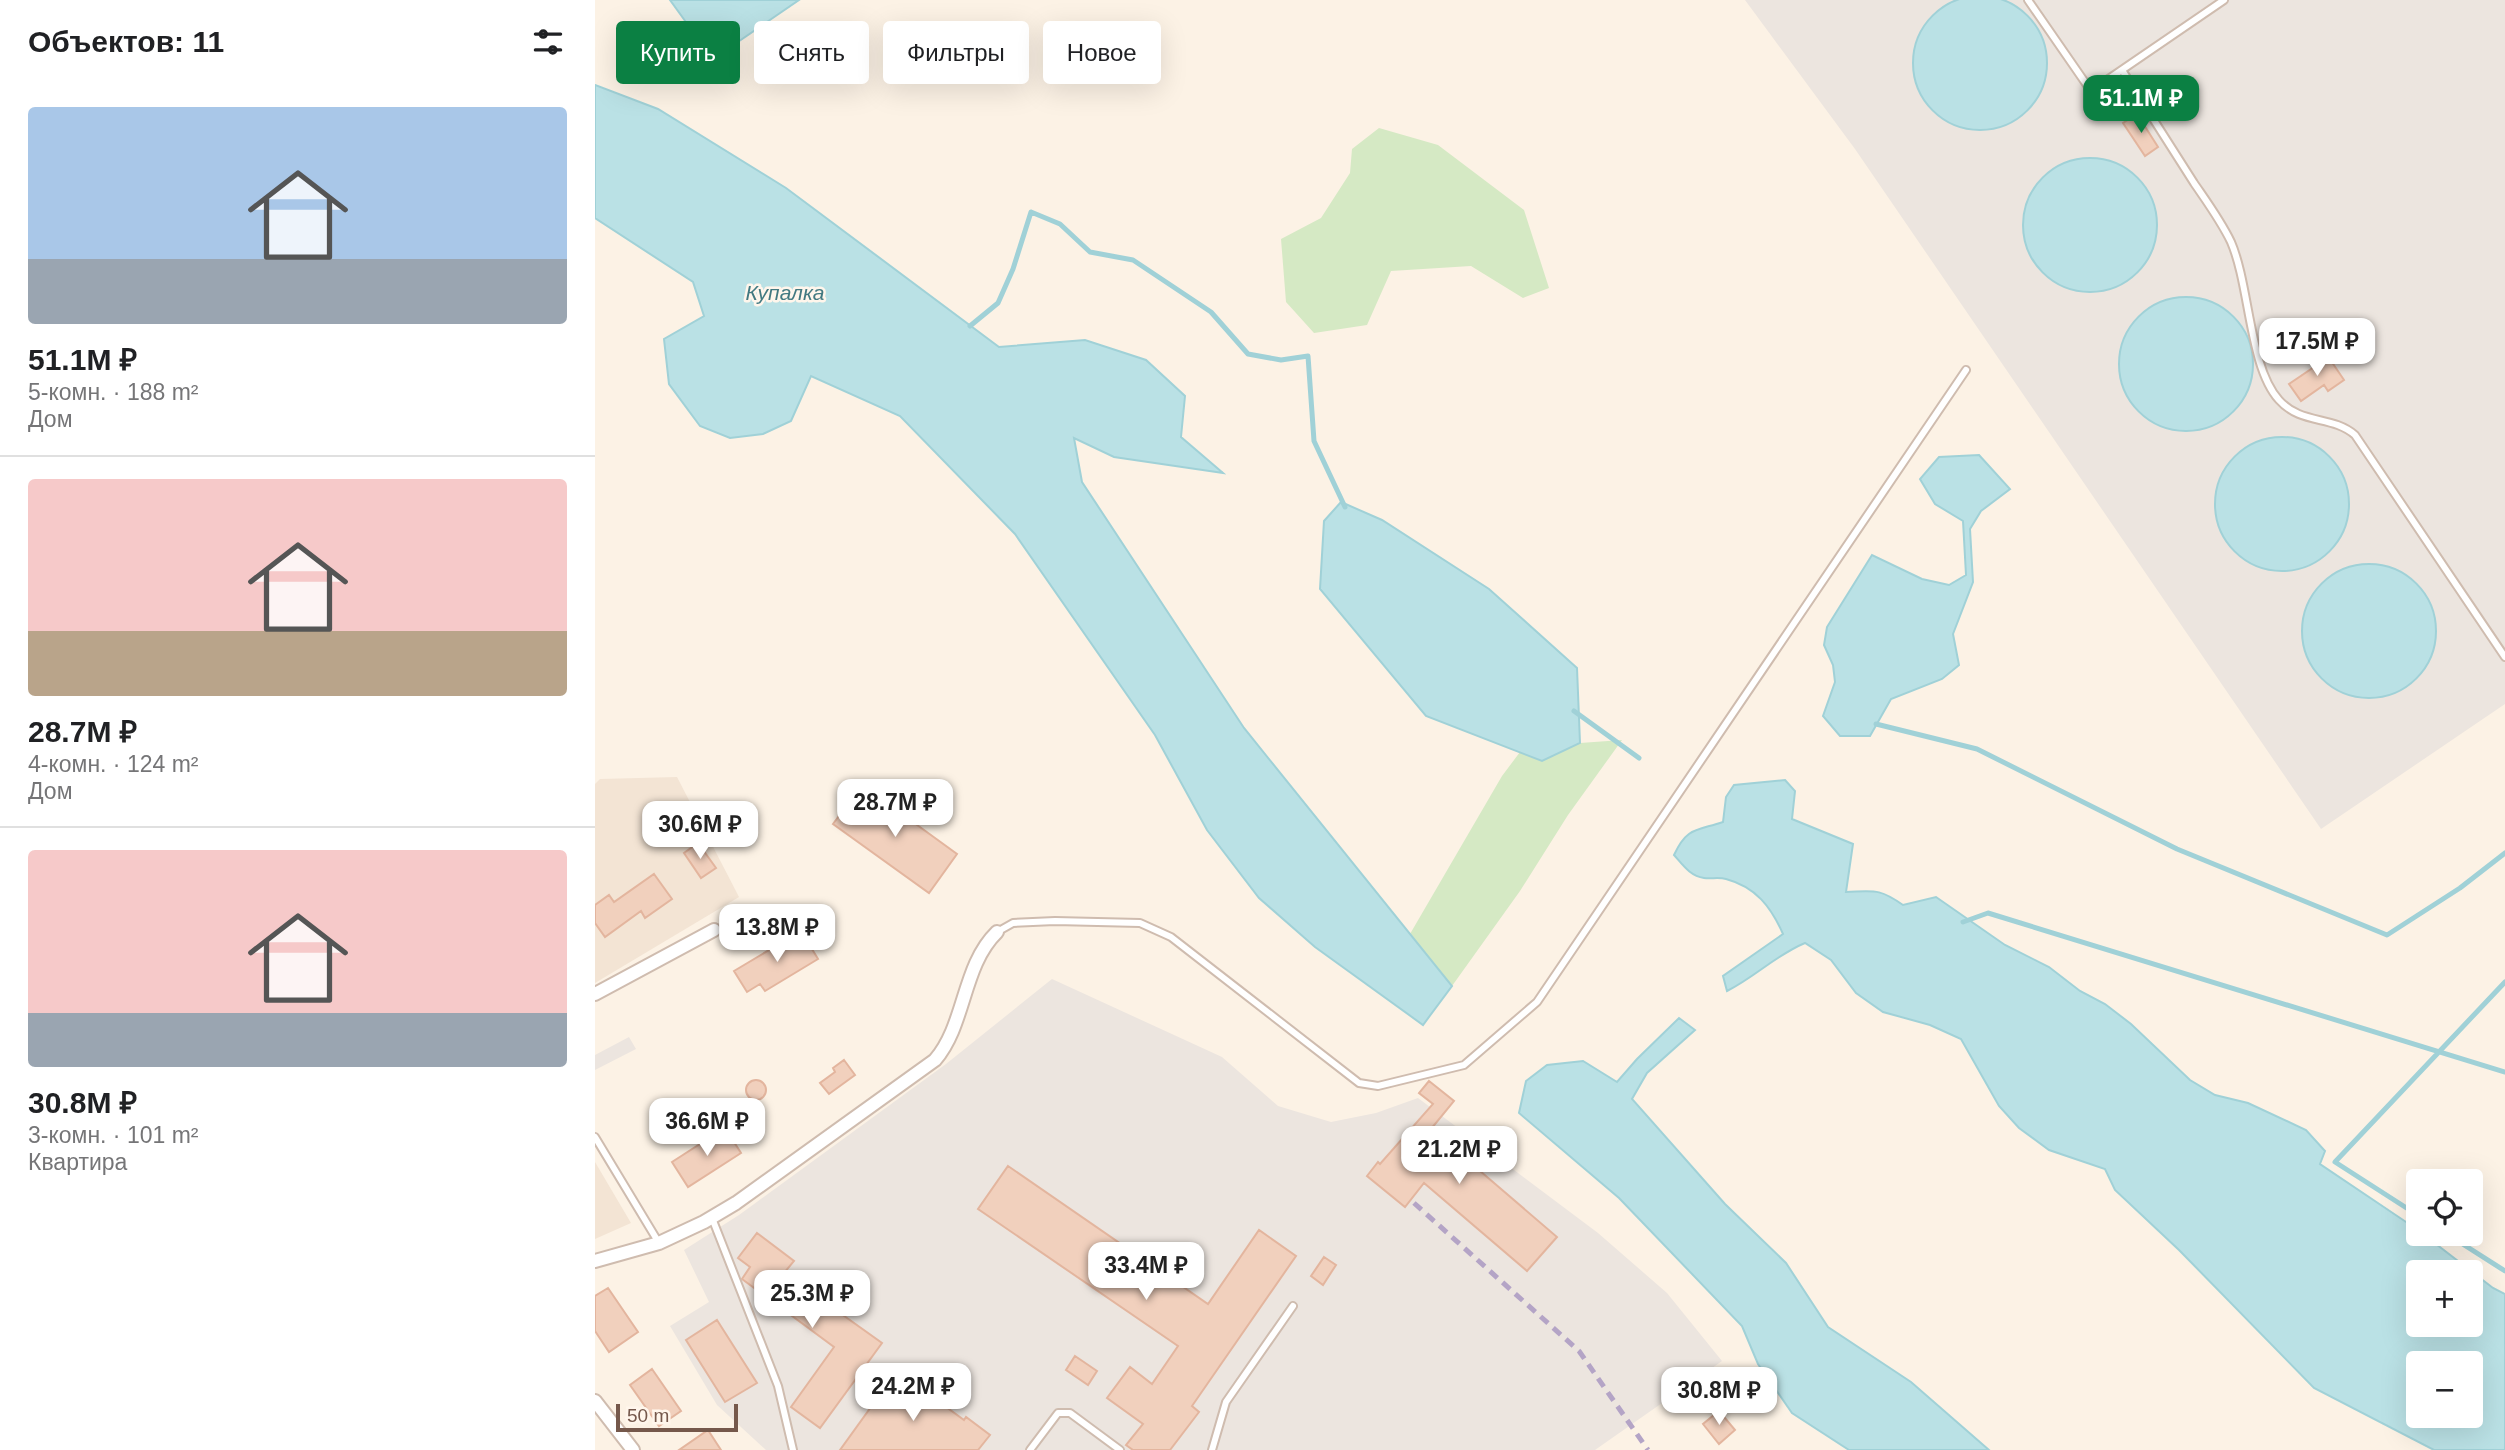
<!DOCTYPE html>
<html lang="ru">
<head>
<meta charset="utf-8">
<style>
	:root { --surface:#fff; --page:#f6f6f6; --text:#202124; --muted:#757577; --line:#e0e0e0; --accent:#0b8043 }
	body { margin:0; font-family:Helvetica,sans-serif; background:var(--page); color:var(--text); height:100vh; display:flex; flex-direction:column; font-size:26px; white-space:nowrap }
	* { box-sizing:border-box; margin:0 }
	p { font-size:23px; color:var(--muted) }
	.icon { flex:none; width:38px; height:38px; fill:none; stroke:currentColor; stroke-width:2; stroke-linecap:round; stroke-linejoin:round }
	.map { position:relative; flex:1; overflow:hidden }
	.details { display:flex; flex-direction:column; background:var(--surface); width:595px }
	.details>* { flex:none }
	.hud { position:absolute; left:21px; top:21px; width:665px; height:63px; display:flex; gap:14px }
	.tools { position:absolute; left:1811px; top:1169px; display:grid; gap:14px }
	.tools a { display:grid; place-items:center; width:77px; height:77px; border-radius:7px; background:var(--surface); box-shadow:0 7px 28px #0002; font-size:35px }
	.scale { position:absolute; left:21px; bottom:18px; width:122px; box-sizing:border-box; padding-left:7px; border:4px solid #75584b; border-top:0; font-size:19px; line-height:24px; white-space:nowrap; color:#75584b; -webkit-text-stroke:5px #fff6ec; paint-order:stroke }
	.price { position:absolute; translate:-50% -60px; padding:0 16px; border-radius:14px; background:#fff; color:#222; font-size:23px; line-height:46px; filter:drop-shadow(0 2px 4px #0008) }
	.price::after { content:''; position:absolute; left:50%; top:42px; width:21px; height:16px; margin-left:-10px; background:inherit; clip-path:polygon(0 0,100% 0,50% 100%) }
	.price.active { background:var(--accent); color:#fff }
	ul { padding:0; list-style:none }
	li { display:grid; align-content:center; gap:14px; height:371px; padding:0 28px }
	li+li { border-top:2px solid var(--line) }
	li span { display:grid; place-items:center; height:217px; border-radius:7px; color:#555 }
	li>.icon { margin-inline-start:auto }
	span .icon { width:126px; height:126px; fill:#fffc; stroke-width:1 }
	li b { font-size:30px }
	h2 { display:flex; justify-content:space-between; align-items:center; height:84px; padding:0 28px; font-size:30px }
	.tag { padding:0 24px; border-radius:7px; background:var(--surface); box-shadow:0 7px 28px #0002; font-size:24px; line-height:63px }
	.tag.active { background:var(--accent); color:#fff }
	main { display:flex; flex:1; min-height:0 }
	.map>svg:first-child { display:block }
	.residential { fill:#f3e4d4 }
	.industrial { fill:#ece5df }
	.green { fill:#d5e9c4 }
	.water { fill:#bae1e5; stroke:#a0d1d7; stroke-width:2; fill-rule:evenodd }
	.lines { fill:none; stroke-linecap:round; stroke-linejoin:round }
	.stream { stroke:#a0d1d7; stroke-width:5 }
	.building { fill:#f1d0bd; stroke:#e3b59e; stroke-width:2 }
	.lane-casing { stroke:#cfbcaf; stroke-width:10 }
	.street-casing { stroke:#cfbcaf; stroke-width:16 }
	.lane { stroke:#fff; stroke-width:6 }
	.street { stroke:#fff; stroke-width:12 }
	.rail { stroke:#b4a4c6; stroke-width:5; stroke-dasharray:10 7; stroke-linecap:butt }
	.labels { text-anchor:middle; stroke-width:5; stroke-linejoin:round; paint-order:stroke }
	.water-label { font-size:21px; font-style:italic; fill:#427981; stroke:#fff6ec }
</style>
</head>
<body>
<main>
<section class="details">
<h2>Объектов: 11<svg class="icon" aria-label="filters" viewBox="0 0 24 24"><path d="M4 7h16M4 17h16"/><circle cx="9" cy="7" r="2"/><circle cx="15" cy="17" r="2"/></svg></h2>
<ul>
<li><span style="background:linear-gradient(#a9c7e8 70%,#9aa5b1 0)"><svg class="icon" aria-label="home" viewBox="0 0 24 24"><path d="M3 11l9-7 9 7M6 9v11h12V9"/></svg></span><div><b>51.1M ₽</b><p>5-комн. · 188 m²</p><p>Дом</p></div></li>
<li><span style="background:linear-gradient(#f6c9c9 70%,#b9a48a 0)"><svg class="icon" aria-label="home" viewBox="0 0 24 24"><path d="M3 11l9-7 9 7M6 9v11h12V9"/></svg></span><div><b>28.7M ₽</b><p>4-комн. · 124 m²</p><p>Дом</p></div></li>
<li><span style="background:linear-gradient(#f6c9c9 75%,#9aa5b1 0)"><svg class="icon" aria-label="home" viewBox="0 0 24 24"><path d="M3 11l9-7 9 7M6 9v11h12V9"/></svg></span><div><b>30.8M ₽</b><p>3-комн. · 101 m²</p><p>Квартира</p></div></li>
</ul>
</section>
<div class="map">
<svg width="1910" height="1450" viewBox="0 0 1910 1450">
	<rect width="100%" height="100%" fill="#fcf2e5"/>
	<path class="residential" d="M82 777 144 897 0 983V784L5 779Z
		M0 1162 36 1223 0 1239Z"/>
	<path class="industrial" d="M1150 0H1910V704L1726 829 1260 149Z
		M457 979 627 1057 683 1106 736 1122 781 1113 823 1098 1003 1233 1072 1293 1127 1361 1000 1450H171L122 1405 75 1326 114 1302 89 1250 144 1215 351 1064Z
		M34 1037 41 1049 0 1070V1055Z"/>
	<path class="green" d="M784 128 843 145 929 210 954 288 928 298 876 266 796 271 772 325 719 333 691 302 686 239 726 218 755 173 757 149Z
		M1027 740 973 815 925 891 857 986 815 934 907 776 925 752 947 761 985 743Z"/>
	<path class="water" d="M1318 63a67 67 0 1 1 134 0a67 67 0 1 1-134 0Z
		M75 0H204L137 46 101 36Z
		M0 85 63 109 191 188 404 347 490 340 551 360 590 396 586 437 628 473 519 457 479 438 487 482 649 728 857 986 828 1025 720 947 664 898 612 830 560 735 420 534 305 416 216 376 196 421 168 434 135 438 105 426 74 384 69 339 109 316 98 282 0 218Z
		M1428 225a67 67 0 1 1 134 0a67 67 0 1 1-134 0Z
		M1524 364a67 67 0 1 1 134 0a67 67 0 1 1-134 0Z
		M1620 504a67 67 0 1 1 134 0a67 67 0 1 1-134 0Z
		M1384 455 1415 489 1386 511 1375 529 1378 582 1358 634 1364 665 1347 679 1296 699 1275 736H1245L1228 716 1240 682 1238 665 1229 645 1232 627 1277 555 1327 579 1354 585 1371 575 1368 521 1340 504 1325 479 1344 457Z
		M746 502 787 520 894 589 982 668 985 743 947 761 831 716 725 589 729 521Z
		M1707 631a67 67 0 1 1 134 0a67 67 0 1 1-134 0Z
		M1190 780 1200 791 1197 819 1258 844 1251 892C1279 891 1284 888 1308 905L1341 897 1410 945 1454 967 1485 991 1510 1004 1536 1024 1595 1080 1620 1095 1653 1103 1711 1130 1730 1151 1725 1164 1823 1230 1824 1234H1828L1898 1288 1910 1294V1450H1839L1719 1388 1584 1250 1520 1190 1510 1169 1454 1150 1424 1128 1404 1106 1366 1039 1335 1025 1288 1012 1261 993 1236 960 1210 943C1181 955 1160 977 1132 991L1128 976 1188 934C1176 907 1161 887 1131 879 1124 877 1116 879 1109 878 1095 876 1088 865 1079 855 1092 827 1101 831 1128 822L1131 797 1139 785ZM1824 1272H1876V1325H1824ZM1824 1363H1876V1416H1824Z
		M1084 1018 1100 1030 1052 1073 1037 1099 1130 1204 1191 1263 1233 1327 1316 1382 1394 1450H1254L1197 1413 1163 1364 1147 1326 1024 1198 924 1113 931 1081 952 1065 988 1061 1022 1082 1042 1059Z"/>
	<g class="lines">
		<path class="stream" d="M375 326 403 303 418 269 436 212 465 224 495 252 538 260 616 312 653 354 686 360 713 356 719 441 750 507
			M979 711 1044 758
			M1281 724 1382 749 1582 849 1792 935 1865 888 1910 853
			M1368 922 1393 913 1910 1072
			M1824 1216 1740 1162 1910 982
			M1852 1234 1910 1271"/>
	</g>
	<path class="building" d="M1542 114 1563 147 1550 156 1528 123Z
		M1730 352 1749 380 1733 391 1729 385 1706 401 1694 384 1719 367 1715 362Z
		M267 785 362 854 334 893 238 824Z
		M103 843 121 868 106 878 89 853Z
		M59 874 77 899 50 918 46 911 10 937 0 923V905L14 895 19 902Z
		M206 931 223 959 170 991 165 984 152 992 139 971Z
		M249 1060 260 1075 234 1094 225 1083 240 1072 238 1068Z
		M151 1090a10 10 0 1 1 20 0a10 10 0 1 1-20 0Z
		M834 1081 859 1101 836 1129 962 1237 932 1271 829 1183 810 1207 772 1176 783 1162 785 1164 838 1104 824 1093Z
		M130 1128 146 1153 93 1187 77 1162Z
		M413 1166 613 1304 664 1230 701 1256 597 1406 604 1412 575 1450H538L531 1445 548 1424 512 1398 535 1367 557 1384 583 1346 383 1209Z
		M162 1233 199 1261 189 1273 287 1343 225 1428 196 1407 239 1347 147 1279 155 1267 143 1258Z
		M729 1257 741 1265 728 1285 716 1276Z
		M13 1288 43 1332 14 1352 0 1331V1296Z
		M122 1320 162 1383 130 1402 91 1340Z
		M480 1356 502 1371 493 1385 471 1370Z
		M57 1369 86 1411 64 1426 35 1385Z
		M302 1371 369 1420 371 1417 395 1435 383 1450H245Z
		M1124 1411 1140 1430 1124 1444 1108 1424Z
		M113 1430 126 1450H84Z"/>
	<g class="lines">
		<defs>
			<path id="lane" d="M1433 0 1496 91 1629 0
				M1527 70C1551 108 1575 145 1599 183 1612 202 1626 221 1636 242 1655 286 1654 367 1684 400 1706 425 1737 415 1760 435L1910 657
				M402 932 418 923 460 921 545 923 576 937 764 1083 783 1086 869 1065 942 1002 1371 370
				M0 1137 64 1243
				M117 1218 183 1386 198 1450
				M435 1450 463 1413H475L525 1450
				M617 1450 631 1402 698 1306"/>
			<path id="street" d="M0 994 119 930
				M0 1261 64 1243 109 1222 141 1203 340 1060C371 1024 367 966 402 932
				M0 1401 38 1450"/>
		</defs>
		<use href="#lane" class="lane-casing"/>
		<use href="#street" class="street-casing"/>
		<use href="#lane" class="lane"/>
		<use href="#street" class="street"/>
		<path class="rail" d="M819 1203 984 1351 1053 1450"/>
	</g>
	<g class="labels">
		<g class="water-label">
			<text x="190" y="300">Купалка</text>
		</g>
	</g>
</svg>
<div class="tools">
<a><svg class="icon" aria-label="locate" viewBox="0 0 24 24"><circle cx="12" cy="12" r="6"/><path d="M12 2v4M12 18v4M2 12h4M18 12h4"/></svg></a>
<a>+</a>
<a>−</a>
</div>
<div class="scale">50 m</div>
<b class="price active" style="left:1546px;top:135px">51.1M ₽</b>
<b class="price" style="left:1722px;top:378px">17.5M ₽</b>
<b class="price" style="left:300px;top:839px">28.7M ₽</b>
<b class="price" style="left:105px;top:861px">30.6M ₽</b>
<b class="price" style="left:182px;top:964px">13.8M ₽</b>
<b class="price" style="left:112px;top:1158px">36.6M ₽</b>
<b class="price" style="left:864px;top:1186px">21.2M ₽</b>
<b class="price" style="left:551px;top:1302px">33.4M ₽</b>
<b class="price" style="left:217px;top:1330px">25.3M ₽</b>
<b class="price" style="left:318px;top:1423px">24.2M ₽</b>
<b class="price" style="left:1124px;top:1427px">30.8M ₽</b>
<div class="hud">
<a class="tag active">Купить</a>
<a class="tag">Снять</a>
<a class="tag">Фильтры</a>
<a class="tag">Новое</a>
</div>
</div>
</main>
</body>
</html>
